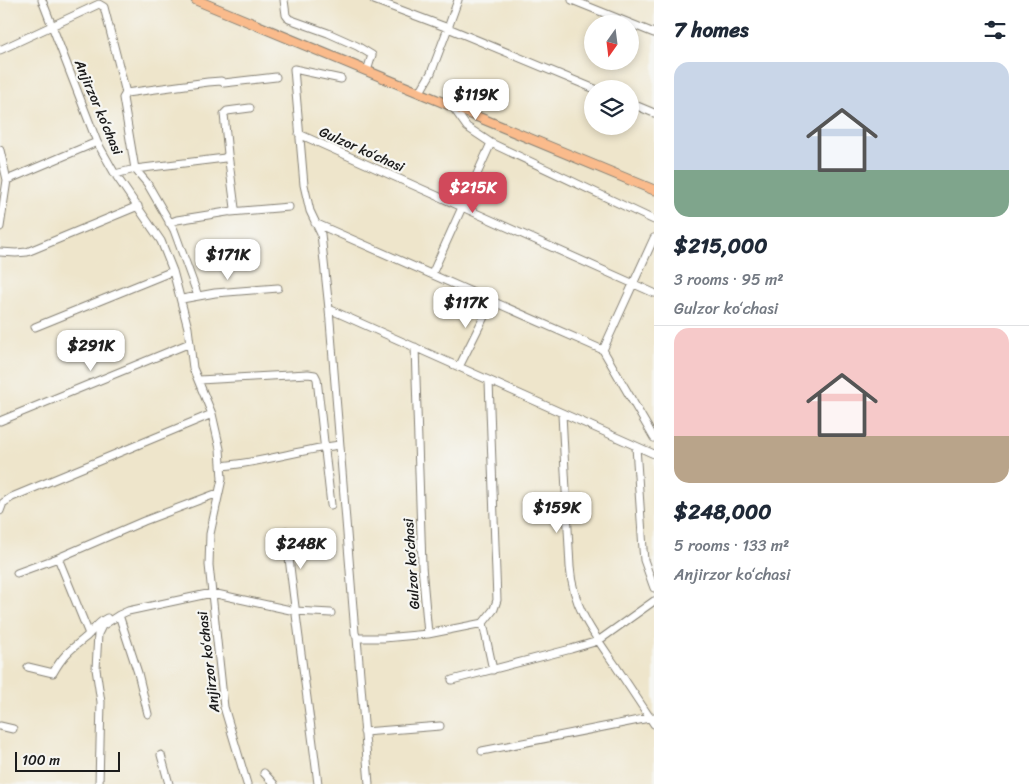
<!DOCTYPE html>
<html lang="en">
<head>
<meta charset="utf-8">
<style>
	:root { --surface:#fff; --page:#f6f6f7; --text:#1f2937; --muted:#747a83; --line:#e0e1e3; --accent:#d1495b }
	body { margin:0; font-family:Sriracha,sans-serif; background:var(--page); color:var(--text); height:100vh; display:flex; flex-direction:column; font-size:19px; white-space:nowrap }
	* { box-sizing:border-box; margin:0 }
	p { font-size:16px; color:var(--muted) }
	.icon { flex:none; width:28px; height:28px; fill:none; stroke:currentColor; stroke-width:2; stroke-linecap:round; stroke-linejoin:round }
	.map { position:relative; flex:1; overflow:hidden }
	.details { display:flex; flex-direction:column; background:var(--surface); width:375px }
	.details>* { flex:none }
	.needle { width:32px; rotate:194deg }
	.tools { position:absolute; left:584px; top:15px; display:grid; gap:10px }
	.tools a { display:grid; place-items:center; width:55px; height:55px; border-radius:50%; background:var(--surface); box-shadow:0 2px 8px #0003; font-size:25px }
	.scale { position:absolute; left:15px; bottom:12px; width:105px; box-sizing:border-box; padding-left:5px; border:2px solid #1c1c1c; border-top:0; font-size:14px; line-height:18px; white-space:nowrap; color:#1c1c1c; -webkit-text-stroke:4px #f6f6f2; paint-order:stroke }
	.price { position:absolute; translate:-50% -42px; padding:0 11px; border-radius:10px; background:#fff; color:#222; font-size:16px; line-height:32px; filter:drop-shadow(0 1px 2px #0008) }
	.price::after { content:''; position:absolute; left:50%; top:30px; width:15px; height:11px; margin-left:-8px; background:inherit; clip-path:polygon(0 0,100% 0,50% 100%) }
	.price.on { background:var(--accent); color:#fff }
	ul { padding:0; list-style:none }
	li { display:grid; align-content:center; gap:10px; height:265px; padding:0 20px }
	li+li { border-top:1px solid var(--line) }
	li span { display:grid; place-items:center; height:155px; border-radius:15px; color:#555 }
	li>.icon { margin-inline-start:auto }
	span .icon { width:90px; height:90px; fill:#fffc; stroke-width:1 }
	li b { font-size:21px }
	h2 { display:flex; justify-content:space-between; align-items:center; height:60px; padding:0 20px; font-size:21px }
	main { display:flex; flex:1; min-height:0 }
	.map>svg:first-child { display:block }
	.lines { fill:none; stroke-linecap:round; stroke-linejoin:round }
	.minor-casing { stroke:#858074; stroke-width:9 }
	.major-casing { stroke:#858074; stroke-width:11 }
	.minor { stroke:#fff; stroke-width:7 }
	.major { stroke:#fabb8c; stroke-width:9 }
	.labels { text-anchor:middle; stroke-width:4.5; stroke-linejoin:round; paint-order:stroke }
	.street-label { font-size:14px; fill:#1c1c1c; stroke:#f6f6f2 }
</style>
</head>
<body>
<main>
<div class="map">
<svg width="654" height="784" viewBox="0 0 654 784">
	<rect width="100%" height="100%" fill="#f6f6f2"/>
	<filter id="ink" filterUnits="userSpaceOnUse"><feTurbulence type="fractalNoise" baseFrequency=".02" numOctaves="2"/><feDisplacementMap in="SourceGraphic" scale="10" xChannelSelector="R" yChannelSelector="G"/><feConvolveMatrix kernelMatrix="1 2 1 2 8 2 1 2 1" color-interpolation-filters="sRGB"/></filter>
	<filter id="wash" filterUnits="userSpaceOnUse"><feTurbulence type="fractalNoise" baseFrequency=".0096" numOctaves="4" result="noise"/><feDisplacementMap in="SourceGraphic" scale="20" xChannelSelector="R" yChannelSelector="G"/><feGaussianBlur stdDeviation="1.12" result="paint"/><feColorMatrix in="noise" values="0 0 0 0 0 0 0 0 0 0 0 0 0 0 0 0 0 1.4 0 .05"/><feComposite in="paint" operator="in"/></filter>
	<g filter="url(#wash)">
		<rect width="100%" height="100%" fill="#eee5cb"/>
	</g>
	<g filter="url(#ink)">
		<g class="lines">
			<defs>
				<path id="minor" d="M42 0 97 142 115 174 161 241 173 271 188 328 193 368 212 414 220 449 222 479 210 534 209 565 224 707 247 784
					M284 0 286 15 289 19 328 33 357 46 372 55 367 71
					M374 0 448 28 458 0
					M572 0 654 33
					M0 50 99 4 104 7 126 93 123 98 135 169 147 183 174 230 198 296
					M341 79 294 69 304 185 310 211 321 234 329 309 654 454
					M420 92 431 73 448 28 595 89
					M126 93 208 82 221 81 224 83 276 77
					M630 103 654 113
					M452 106 467 127 491 143 654 220
					M299 134 654 293
					M0 150 7 180 0 227
					M115 174 135 169 225 158 228 154 224 114 227 111 250 108
					M7 180 97 142
					M231 212 289 207
					M169 223 177 220 233 211 235 208 228 154
					M315 223 603 350
					M0 252 16 253 27 252 138 206
					M432 274 491 143
					M182 299 215 293 278 288
					M329 309 355 633 357 638
					M35 327 173 271
					M415 347 422 566 428 634 483 623
					M603 350 654 238
					M603 350 654 438
					M459 367 492 301
					M199 380 308 374 315 375 317 379 331 505
					M489 381 497 600 494 609 483 623 493 670
					M562 414 570 567C573 608 593 633 615 665 628 685 641 704 654 724
					M0 421 190 343
					M636 447 643 549 644 560 654 588
					M221 466C261 463 299 450 339 445
					M0 511 3 503 12 497 212 414
					M286 531C295 616 308 700 318 784
					M17 573 58 558
					M89 634 58 558 144 521 218 493
					M28 667 53 673C63 655 70 650 86 637 94 630 97 623 107 618
					M452 680 571 649 598 641 654 601
					M148 714 138 673 119 615 128 611 212 593 295 611 331 613
					M0 726 13 729
					M364 732 440 726
					M482 751 654 717
					M161 755 169 784
					M264 773 274 784
					M99 784 101 702 96 669 98 634 102 626 119 615
					M369 784 357 638H384L428 634"/>
				<path id="major" d="M196 0 654 190"/>
			</defs>
			<use href="#minor" class="minor-casing"/>
			<use href="#major" class="major-casing"/>
			<use href="#minor" class="minor"/>
			<use href="#major" class="major"/>
		</g>
	</g>
	<g class="labels">
		<g class="street-label">
			<text transform="translate(99 107) rotate(67)" y="5">Anjirzor koʻchasi</text>
			<text transform="translate(362 149) rotate(24)" y="5">Gulzor koʻchasi</text>
			<text transform="translate(411 564) rotate(-94)" y="5">Gulzor koʻchasi</text>
			<text transform="translate(208 662) rotate(-97)" y="5">Anjirzor koʻchasi</text>
		</g>
	</g>
</svg>
<div class="tools">
<a><svg class="needle" viewBox="-14 -14 28 28"><path d="M0-13l5 13h-10z" fill="#e53935"/><path d="M0 13l5-13h-10z" fill="#747a83"/></svg></a>
<a><svg class="icon" aria-label="layers" viewBox="0 0 24 24"><path d="M12 4l9 5-9 5-9-5zM3 14l9 5 9-5"/></svg></a>
</div>
<div class="scale">100 m</div>
<b class="price" style="left:476px;top:121px">$119K</b>
<b class="price on" style="left:473px;top:214px">$215K</b>
<b class="price" style="left:228px;top:281px">$171K</b>
<b class="price" style="left:466px;top:329px">$117K</b>
<b class="price" style="left:91px;top:372px">$291K</b>
<b class="price" style="left:557px;top:534px">$159K</b>
<b class="price" style="left:301px;top:570px">$248K</b>
</div>
<section class="details">
<h2>7 homes<svg class="icon" aria-label="filters" viewBox="0 0 24 24"><path d="M4 7h16M4 17h16"/><circle cx="9" cy="7" r="2"/><circle cx="15" cy="17" r="2"/></svg></h2>
<ul>
<li><span style="background:linear-gradient(#c9d6e8 70%,#7fa58c 0)"><svg class="icon" aria-label="home" viewBox="0 0 24 24"><path d="M3 11l9-7 9 7M6 9v11h12V9"/></svg></span><div><b>$215,000</b><p>3 rooms · 95 m²</p><p>Gulzor koʻchasi</p></div></li>
<li><span style="background:linear-gradient(#f6c9c9 70%,#b9a48a 0)"><svg class="icon" aria-label="home" viewBox="0 0 24 24"><path d="M3 11l9-7 9 7M6 9v11h12V9"/></svg></span><div><b>$248,000</b><p>5 rooms · 133 m²</p><p>Anjirzor koʻchasi</p></div></li>
</ul>
</section>
</main>
</body>
</html>
